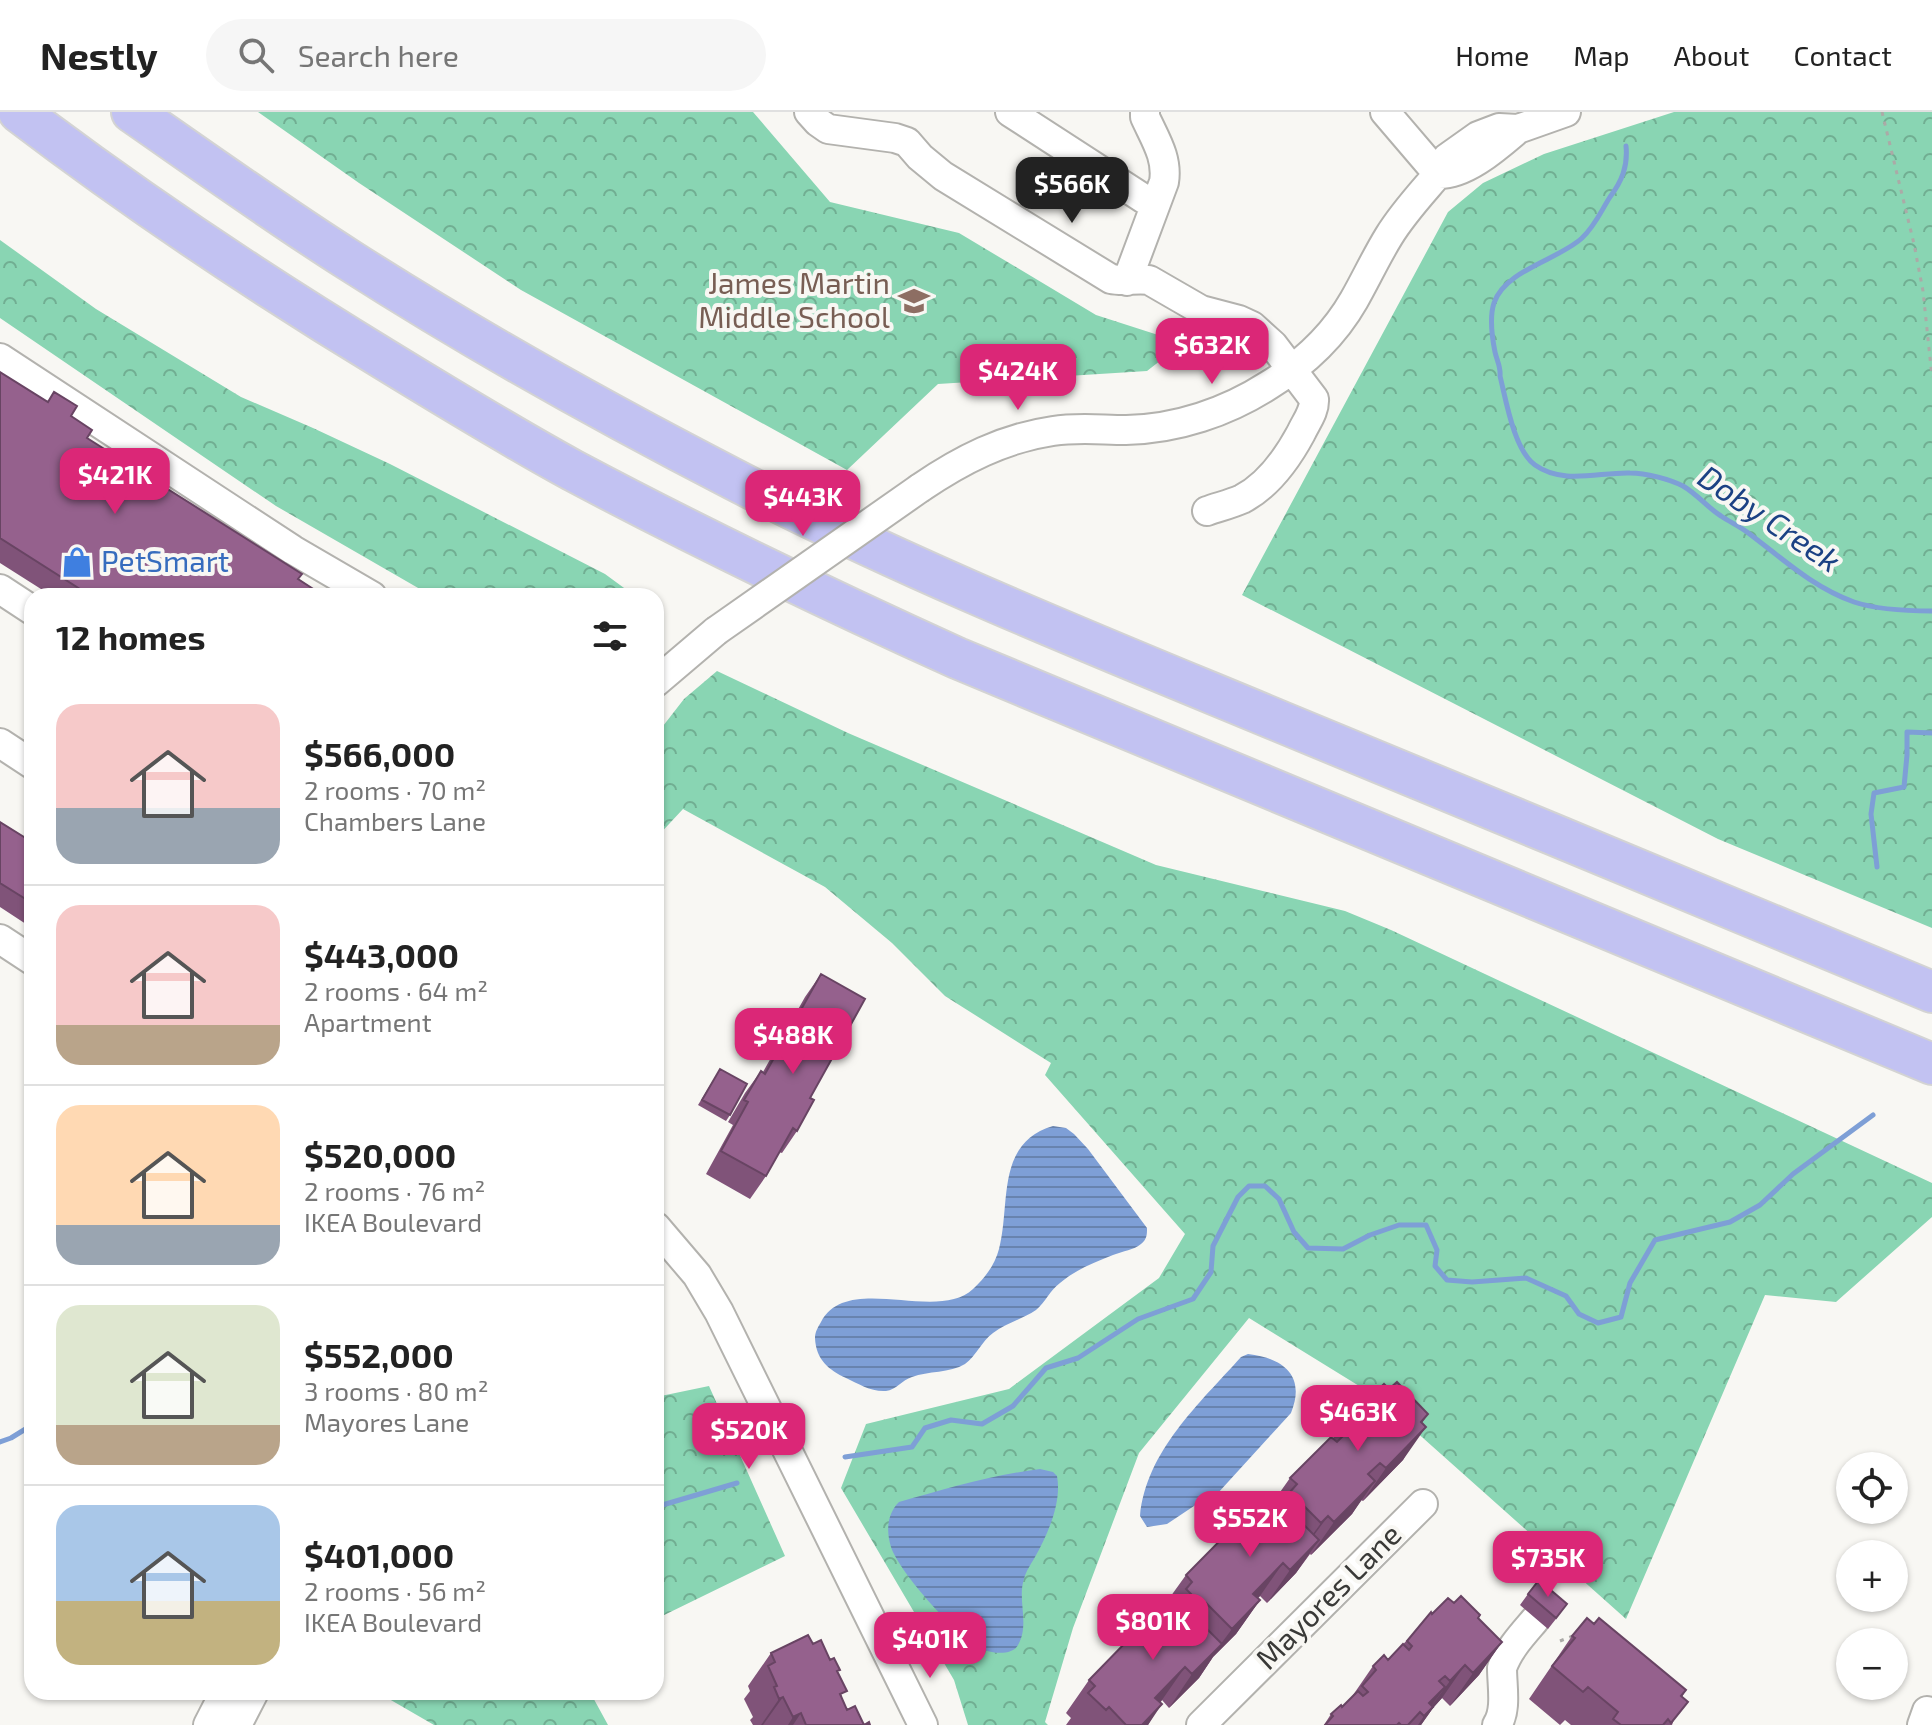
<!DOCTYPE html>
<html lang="en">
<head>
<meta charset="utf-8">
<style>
	:root { --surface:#fff; --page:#f6f6f6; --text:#222; --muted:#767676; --line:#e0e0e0; --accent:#db2777 }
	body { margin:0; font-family:"Exo 2",sans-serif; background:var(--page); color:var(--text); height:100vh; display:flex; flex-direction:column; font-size:30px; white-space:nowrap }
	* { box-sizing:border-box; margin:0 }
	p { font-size:26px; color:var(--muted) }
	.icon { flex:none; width:44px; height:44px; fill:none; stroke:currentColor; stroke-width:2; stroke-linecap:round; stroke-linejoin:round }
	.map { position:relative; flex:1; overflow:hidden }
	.sheet { position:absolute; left:24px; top:476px; width:640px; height:1112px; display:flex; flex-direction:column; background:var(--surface); border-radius:24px; box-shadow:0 2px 6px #0004 }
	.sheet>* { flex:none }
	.buttons { position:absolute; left:1836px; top:1340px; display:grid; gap:16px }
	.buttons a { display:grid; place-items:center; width:72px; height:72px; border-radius:50%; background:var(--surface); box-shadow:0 2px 6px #0004; font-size:40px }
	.price { position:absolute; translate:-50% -68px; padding:0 18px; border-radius:16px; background:var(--accent); color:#fff; font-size:26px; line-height:52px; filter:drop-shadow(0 2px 4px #0008) }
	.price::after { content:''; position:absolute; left:50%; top:48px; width:24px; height:18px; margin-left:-12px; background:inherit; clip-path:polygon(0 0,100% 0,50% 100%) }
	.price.selected { background:#222; color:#fff }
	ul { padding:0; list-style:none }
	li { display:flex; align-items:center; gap:24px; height:200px; padding:0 32px }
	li+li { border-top:2px solid var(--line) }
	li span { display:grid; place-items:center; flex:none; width:224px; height:160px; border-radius:24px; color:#555 }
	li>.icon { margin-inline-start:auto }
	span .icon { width:96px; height:96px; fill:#fffc; stroke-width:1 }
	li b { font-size:34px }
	h2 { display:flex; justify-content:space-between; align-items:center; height:96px; padding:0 32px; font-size:34px }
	header { display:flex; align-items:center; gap:48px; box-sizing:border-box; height:112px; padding:0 40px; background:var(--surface); border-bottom:2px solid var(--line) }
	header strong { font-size:38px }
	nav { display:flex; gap:44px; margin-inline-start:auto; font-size:28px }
	.search { width:560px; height:72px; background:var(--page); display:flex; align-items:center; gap:20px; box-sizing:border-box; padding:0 28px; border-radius:44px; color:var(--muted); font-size:30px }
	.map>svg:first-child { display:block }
	.forest { fill:url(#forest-crowns) }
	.water { fill:url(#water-rules) }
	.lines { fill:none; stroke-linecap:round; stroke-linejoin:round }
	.stream { stroke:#7e9fd6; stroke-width:5 }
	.minor-casing { stroke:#b3b2ae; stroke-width:32 }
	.highway-casing { stroke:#d3d3d3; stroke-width:44 }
	.path { stroke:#abaaa7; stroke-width:3; stroke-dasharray:4 6; stroke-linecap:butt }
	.minor { stroke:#fff; stroke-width:28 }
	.highway { stroke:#c2c2f2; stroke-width:40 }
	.minor-bridge-casing { stroke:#b3b2ae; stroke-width:32; stroke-linecap:butt }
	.minor-bridge { stroke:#fff; stroke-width:28 }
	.wall { fill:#805379 }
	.shaded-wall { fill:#684463 }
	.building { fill:#95618d; stroke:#684463; stroke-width:2 }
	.labels { text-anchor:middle; stroke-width:8; stroke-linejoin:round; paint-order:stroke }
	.education-label { font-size:30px; fill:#785e54; stroke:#f8f7f3; text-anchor:end }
	.shop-label { font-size:30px; fill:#366cbe; stroke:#f8f7f3; text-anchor:start }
	.street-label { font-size:30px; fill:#393937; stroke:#f8f7f3 }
	.water-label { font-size:32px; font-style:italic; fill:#1b4184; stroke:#f8f7f3 }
</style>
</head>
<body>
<header>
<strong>Nestly</strong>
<div class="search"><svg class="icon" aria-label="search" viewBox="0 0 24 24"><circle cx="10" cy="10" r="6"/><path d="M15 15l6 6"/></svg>Search here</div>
<nav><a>Home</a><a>Map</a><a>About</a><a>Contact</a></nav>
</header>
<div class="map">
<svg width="1932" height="1613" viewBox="0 0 1932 1613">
	<defs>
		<pattern id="forest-crowns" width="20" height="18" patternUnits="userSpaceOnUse" patternTransform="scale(2)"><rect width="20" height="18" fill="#89d5b3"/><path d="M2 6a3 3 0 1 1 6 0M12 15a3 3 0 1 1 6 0" fill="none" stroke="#71ae92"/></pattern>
		<pattern id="water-rules" width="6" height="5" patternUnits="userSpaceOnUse" patternTransform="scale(2)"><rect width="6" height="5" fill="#7e9fd6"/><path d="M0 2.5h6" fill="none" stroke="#6883ae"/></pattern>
	</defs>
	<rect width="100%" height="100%" fill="#f8f7f3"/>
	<path class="forest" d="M258 0H753L830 90 959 121 1096 203 1183 231 1147 259 938 272 847 358 521 178 359 71Z
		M1674 0H1932V816L1718 727 1242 483 1448 100 1483 71 1544 42Z
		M0 128 96 197 241 285 313 316 390 352 605 462 635 484H432L276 394 0 206Z
		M717 559 848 621 1156 753 1345 799 1391 818 1932 1071V1105L1836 1190 1765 1183 1626 1507 1377 1285 1249 1206 1139 1341 1073 1516 1045 1610 1048 1613H968L954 1568 841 1376 866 1312 1009 1277 1159 1166 1185 1122 1045 963 1051 951 945 884 892 831 825 775 683 697 656 726V623L684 587Z
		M709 1274 785 1444 656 1507V1285Z
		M377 1580H590L608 1613H434Z"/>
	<path class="water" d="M1053 1014 1066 1016 1074 1022 1088 1037 1147 1116C1147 1123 1147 1127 1141 1132 1134 1138 1123 1139 1113 1143 1095 1150 1075 1158 1060 1171 1050 1178 1045 1191 1036 1198 1023 1207 1006 1211 993 1221 982 1229 976 1244 965 1252 950 1261 928 1259 912 1265 902 1268 896 1278 886 1279 871 1280 859 1272 846 1266 829 1258 816 1248 815 1226 815 1220 818 1215 821 1210 847 1160 937 1211 973 1177 984 1167 995 1153 999 1137 1011 1092 995 1031 1053 1014Z
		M1248 1242C1284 1246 1306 1264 1291 1301L1218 1381 1197 1392 1167 1412 1147 1415 1140 1404C1146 1339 1200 1291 1241 1245Z
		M1040 1357 1053 1360 1057 1364C1062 1390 1048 1422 1035 1445 1031 1452 1026 1459 1024 1467 1017 1487 1030 1513 1018 1533 1013 1543 994 1542 985 1538 960 1529 899 1460 891 1435 886 1419 887 1402 899 1390 945 1377 992 1363 1040 1357Z"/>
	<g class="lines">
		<path class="stream" d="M1626 34C1628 54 1622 69 1610 85 1601 99 1595 114 1582 126 1560 147 1505 158 1494 191 1489 206 1492 225 1495 240 1497 249 1501 255 1500 264 1506 288 1514 338 1535 353 1563 373 1599 360 1630 361 1646 361 1669 367 1683 374 1697 382 1708 396 1721 404 1730 410 1739 414 1747 420 1782 446 1812 475 1854 490 1878 498 1907 499 1932 499
			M1877 755 1871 702 1874 681 1904 675 1907 643V620L1932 621
			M0 1330 11 1326 32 1313
			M845 1345 912 1335 925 1316 951 1308 982 1312 1013 1294 1046 1256 1078 1246 1138 1207 1193 1187 1211 1160 1213 1134 1238 1085 1249 1074H1265L1279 1087 1294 1120 1308 1136 1343 1137 1370 1123 1399 1113H1426L1437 1138 1435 1154 1447 1168 1472 1170 1526 1166 1566 1184 1579 1202 1598 1211 1621 1205 1630 1171 1655 1128 1730 1110 1760 1093 1793 1062 1873 1003
			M656 1393 659 1394 737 1371"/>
		<defs>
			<path id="minor" d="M809 0 818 10 828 17 895 26 907 30 920 45 943 64 1111 167C1124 170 1136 166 1149 168L1201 198 1239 208 1252 214 1273 233 1314 287C1315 299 1306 310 1301 321 1287 347 1269 373 1242 387 1231 392 1218 395 1207 399
				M1010 0 1155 94
				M1385 0 1438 62
				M1518 17 1566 0
				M1127 169 1164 70C1168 46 1155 27 1145 5V0
				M0 246 293 438 372 484
				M920 376C961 348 1004 326 1053 319 1078 315 1102 318 1126 318 1177 317 1227 300 1269 273 1303 252 1334 223 1354 188 1366 167 1376 145 1389 124 1403 101 1421 82 1438 62L1440 55 1447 46 1478 24 1499 16 1518 17C1498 34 1466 63 1438 62
				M0 477 32 498
				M656 570 716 519
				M0 631 32 652
				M0 827 32 848
				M656 1115 697 1163 719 1200 923 1613
				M208 1613 225 1580
				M237 1613 254 1580
				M1201 1613 1423 1392
				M1497 1613C1507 1598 1502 1574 1502 1556 1508 1538 1522 1523 1534 1509
				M1922 1613 1927 1599 1932 1602"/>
			<path id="highway" d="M19 0C136 89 259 171 384 247 446 285 508 323 572 358 698 425 827 487 957 546L1932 952
				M132 0C204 50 275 101 349 148 474 228 603 300 735 368 911 459 1096 533 1279 609 1497 699 1714 789 1932 880"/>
		</defs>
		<use href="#minor" class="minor-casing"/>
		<use href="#highway" class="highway-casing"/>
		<path class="path" d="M1882 0 1914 132 1923 179 1932 265
			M1560 1529 1575 1523"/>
		<use href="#minor" class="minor"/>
		<use href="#highway" class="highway"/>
		<defs>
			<path id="minor-bridge" d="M716 519 920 376"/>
		</defs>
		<use href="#minor-bridge" class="minor-bridge-casing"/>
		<use href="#minor-bridge" class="minor-bridge"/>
	</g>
	<path class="wall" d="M0 260 71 304 87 326 324 484H52L0 451Z
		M0 710 32 730V816L0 795Z
		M821 862 810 986 797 1019 782 1041 779 1040 766 1064 750 1087 706 1062 733 1013 728 1010 745 981 761 959 763 960 805 885Z
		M720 957 730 1003 726 1009 698 993Z
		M1389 1277 1428 1302 1422 1311 1403 1348 1363 1389 1361 1388 1352 1402 1311 1443 1310 1442 1296 1461 1267 1491 1260 1484 1258 1486 1260 1488 1236 1522 1213 1545 1199 1566 1169 1596 1162 1588 1148 1613H1066L1071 1606 1066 1601 1089 1568 1168 1488 1186 1463 1278 1383 1290 1366 1333 1326 1342 1313Z
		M1528 1482 1559 1503 1548 1517 1520 1493Z
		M1454 1491 1478 1506 1502 1530 1479 1563 1450 1594 1442 1586 1433 1596 1421 1613H1324L1331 1602 1342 1595 1351 1586 1373 1554 1388 1548 1432 1502Z
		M1594 1512 1686 1578 1682 1585 1672 1613H1571L1565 1608 1560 1613 1529 1587 1572 1524Z
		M813 1532 830 1548 838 1560 842 1586 847 1598 864 1613H870H753L750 1608 753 1605 744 1587 750 1579 748 1574 771 1541Z"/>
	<path class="shaded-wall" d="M1426 1315 1403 1348 1363 1389 1386 1356Z
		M1375 1369 1352 1402 1311 1443 1334 1410Z
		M1328 1404 1304 1437 1297 1444 1321 1411Z
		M1319 1428 1296 1461 1267 1491 1290 1458Z
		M1283 1451 1260 1484 1230 1515 1253 1482Z
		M1260 1488 1236 1522 1213 1545 1199 1566 1169 1596 1192 1562 1217 1537 1232 1517Z
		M1502 1530 1479 1563 1450 1594 1473 1561Z
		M1465 1553 1442 1586 1433 1596 1421 1613H1418L1424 1604 1429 1591 1445 1575 1424 1604 1450 1569Z
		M1185 1555 1162 1588 1138 1613 1155 1586Z
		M783 1585 763 1613H761L779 1587Z
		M1162 1592 1148 1613H1142Z
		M801 1601 793 1613H788L793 1605Z"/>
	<path class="building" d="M0 260 48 290 54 280 77 294 71 304 92 318 87 326 302 462 298 467 324 484H91L0 426Z
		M0 710 32 730V791L0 771Z
		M821 862 865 887 810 986 814 988 797 1019 793 1016 766 1064 721 1039 748 990 744 988 761 959 765 962Z
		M720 957 747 972 730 1003 702 988Z
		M1397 1270 1428 1302 1421 1310 1426 1315 1386 1356 1380 1351 1368 1362 1375 1369 1334 1410 1328 1404 1321 1411 1290 1380 1297 1372 1290 1366 1331 1325 1337 1330 1348 1319 1342 1313 1384 1272 1389 1277Z
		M1278 1382 1297 1400 1294 1403 1319 1428 1290 1458 1283 1451 1253 1482 1260 1488 1232 1517 1206 1491 1203 1494 1186 1477 1192 1470 1186 1463 1265 1383 1271 1389Z
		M1539 1468 1567 1492 1556 1506 1528 1482Z
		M1461 1484 1480 1503 1478 1506 1502 1530 1473 1561 1465 1553 1450 1569 1445 1564 1439 1569 1445 1575 1429 1591 1433 1595 1424 1604 1420 1600 1408 1613H1401L1399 1611 1397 1613H1325L1333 1604 1331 1602 1341 1593 1342 1595 1358 1579 1363 1584 1368 1580 1362 1574 1376 1558 1373 1554 1384 1543 1388 1548 1403 1532 1409 1538 1412 1534 1407 1529 1431 1500 1432 1502 1448 1486 1454 1491Z
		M1180 1486 1199 1505 1197 1507 1222 1532 1192 1562 1185 1555 1155 1586 1162 1592 1142 1613H1126L1109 1595 1106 1598 1088 1581 1095 1574 1089 1568 1168 1487 1173 1493Z
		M1587 1506 1594 1512 1599 1506 1686 1578 1681 1584 1688 1590 1671 1611 1668 1607 1663 1613H1621L1613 1607 1618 1600 1588 1575 1583 1580 1552 1554 1575 1526 1572 1524Z
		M808 1523 813 1532 821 1528 830 1548 834 1546 840 1558 837 1559 847 1579 840 1582 847 1598 855 1594 864 1613 869 1610 870 1613H806L801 1601 793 1605 783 1585 779 1587 774 1575 777 1574 768 1554 775 1550 771 1541Z"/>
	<defs>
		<symbol id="school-bare" viewBox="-9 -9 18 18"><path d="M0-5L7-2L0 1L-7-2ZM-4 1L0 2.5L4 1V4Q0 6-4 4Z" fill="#8d6e63" stroke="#f8f7f3" stroke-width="2.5" paint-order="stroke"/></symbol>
		<symbol id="shop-bare" viewBox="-9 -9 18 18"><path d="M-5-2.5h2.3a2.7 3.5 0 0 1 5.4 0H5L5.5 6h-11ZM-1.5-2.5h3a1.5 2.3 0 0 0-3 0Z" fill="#3f7fe0" stroke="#f8f7f3" stroke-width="2.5" paint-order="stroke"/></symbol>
	</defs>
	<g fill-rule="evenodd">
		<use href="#school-bare" x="892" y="167" width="44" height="44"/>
		<use href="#shop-bare" x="55" y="428" width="44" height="44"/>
	</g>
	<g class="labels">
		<g class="education-label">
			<text x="890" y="182">James Martin<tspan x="890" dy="34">Middle School</tspan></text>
		</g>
		<g class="shop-label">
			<text x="101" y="460">PetSmart</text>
		</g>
		<g class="street-label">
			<text transform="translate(1329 1485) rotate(-45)" y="10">Mayores Lane</text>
		</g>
		<g class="water-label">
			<text transform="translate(1769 407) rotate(34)" y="11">Doby Creek</text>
		</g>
	</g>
</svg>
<div class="buttons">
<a><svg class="icon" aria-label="locate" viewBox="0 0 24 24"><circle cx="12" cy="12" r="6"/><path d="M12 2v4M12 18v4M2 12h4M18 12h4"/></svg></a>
<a>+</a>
<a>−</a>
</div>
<b class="price selected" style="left:1072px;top:113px">$566K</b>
<b class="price" style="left:1212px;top:274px">$632K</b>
<b class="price" style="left:1018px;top:300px">$424K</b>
<b class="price" style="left:115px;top:404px">$421K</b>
<b class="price" style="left:803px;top:426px">$443K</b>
<b class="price" style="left:793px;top:964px">$488K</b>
<b class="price" style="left:1358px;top:1341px">$463K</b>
<b class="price" style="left:749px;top:1359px">$520K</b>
<b class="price" style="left:1250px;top:1447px">$552K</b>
<b class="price" style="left:1548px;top:1487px">$735K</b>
<b class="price" style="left:1153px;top:1550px">$801K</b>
<b class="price" style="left:930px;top:1568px">$401K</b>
<section class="sheet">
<h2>12 homes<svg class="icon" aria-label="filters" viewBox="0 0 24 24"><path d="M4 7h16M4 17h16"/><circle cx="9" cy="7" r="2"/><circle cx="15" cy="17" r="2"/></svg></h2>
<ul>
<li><span style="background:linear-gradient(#f6c9c9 65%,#9aa5b1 0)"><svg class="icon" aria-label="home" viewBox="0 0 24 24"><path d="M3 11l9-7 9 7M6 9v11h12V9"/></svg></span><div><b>$566,000</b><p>2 rooms · 70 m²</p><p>Chambers Lane</p></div></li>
<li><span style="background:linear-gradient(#f6c9c9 75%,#b9a48a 0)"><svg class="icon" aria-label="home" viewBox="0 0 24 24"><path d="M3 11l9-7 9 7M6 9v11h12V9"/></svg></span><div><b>$443,000</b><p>2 rooms · 64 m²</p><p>Apartment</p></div></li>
<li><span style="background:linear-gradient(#ffd9b3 75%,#9aa5b1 0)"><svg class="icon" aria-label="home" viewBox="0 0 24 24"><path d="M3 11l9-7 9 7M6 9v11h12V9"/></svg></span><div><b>$520,000</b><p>2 rooms · 76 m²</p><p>IKEA Boulevard</p></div></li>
<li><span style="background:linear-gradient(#dfe7d0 75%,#b9a48a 0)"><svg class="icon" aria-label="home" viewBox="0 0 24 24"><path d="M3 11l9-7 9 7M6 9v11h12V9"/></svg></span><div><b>$552,000</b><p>3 rooms · 80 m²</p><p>Mayores Lane</p></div></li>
<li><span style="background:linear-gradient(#a9c7e8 60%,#c2b280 0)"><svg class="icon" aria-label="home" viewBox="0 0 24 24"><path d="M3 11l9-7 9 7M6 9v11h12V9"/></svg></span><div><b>$401,000</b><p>2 rooms · 56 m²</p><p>IKEA Boulevard</p></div></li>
</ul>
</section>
</div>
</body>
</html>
